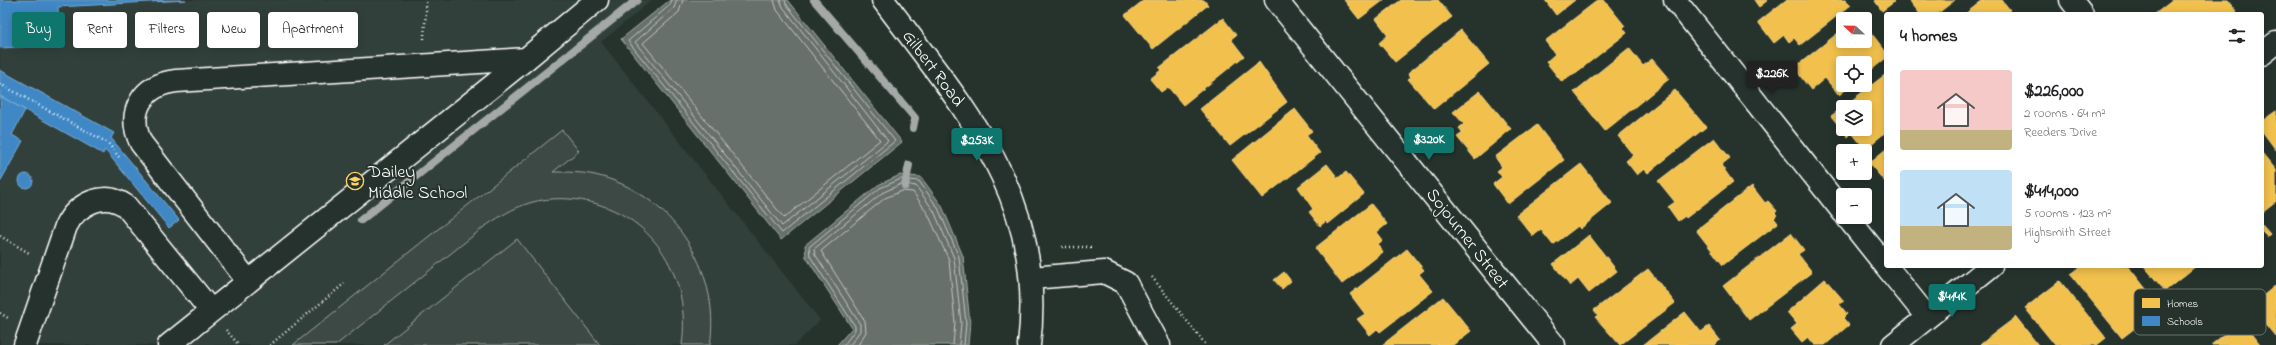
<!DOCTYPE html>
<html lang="en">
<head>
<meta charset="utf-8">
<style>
	:root { --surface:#fff; --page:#f2f2f2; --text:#202124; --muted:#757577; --accent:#0f766e }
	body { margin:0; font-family:"Indie Flower",sans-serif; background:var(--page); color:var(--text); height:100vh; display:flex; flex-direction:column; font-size:15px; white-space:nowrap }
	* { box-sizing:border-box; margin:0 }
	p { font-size:13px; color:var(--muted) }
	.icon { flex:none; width:22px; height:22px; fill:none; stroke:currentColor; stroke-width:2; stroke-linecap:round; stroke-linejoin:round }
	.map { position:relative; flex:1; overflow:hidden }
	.panel { position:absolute; left:1884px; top:12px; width:380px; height:256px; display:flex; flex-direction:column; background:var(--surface); border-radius:4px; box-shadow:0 2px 10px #0003 }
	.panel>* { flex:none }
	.hud { position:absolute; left:12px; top:12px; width:380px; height:36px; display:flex; gap:8px }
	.needle { width:26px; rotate:292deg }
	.tools { position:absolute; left:1836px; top:12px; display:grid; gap:8px }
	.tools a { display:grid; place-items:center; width:36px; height:36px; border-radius:4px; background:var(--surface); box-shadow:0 2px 10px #0003; font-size:20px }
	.price { position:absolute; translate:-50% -34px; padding:0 9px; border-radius:4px; background:var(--accent); color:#fff; font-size:13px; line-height:26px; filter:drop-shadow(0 1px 2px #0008) }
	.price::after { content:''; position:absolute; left:50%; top:24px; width:12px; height:9px; margin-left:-6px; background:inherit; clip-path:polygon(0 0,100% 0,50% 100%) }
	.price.active { background:#222; color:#fff }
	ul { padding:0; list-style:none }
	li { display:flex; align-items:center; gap:12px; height:100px; padding:0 16px }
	li span { display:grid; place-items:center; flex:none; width:112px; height:80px; border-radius:4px; color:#555 }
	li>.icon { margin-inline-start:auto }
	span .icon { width:48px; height:48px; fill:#fffc; stroke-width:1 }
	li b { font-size:17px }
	h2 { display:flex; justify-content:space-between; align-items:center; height:48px; padding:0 16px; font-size:17px }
	.chip { padding:0 14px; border-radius:4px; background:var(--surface); box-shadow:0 2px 10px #0003; font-size:14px; line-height:36px }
	.chip.active { background:var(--accent); color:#fff }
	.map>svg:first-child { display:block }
	.built { fill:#333f3a }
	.green { fill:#3e4944; stroke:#9ea4a2 }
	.water { fill:#67706c; stroke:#a4a9a7 }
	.homes { fill:#f2c14e; stroke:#f6d483 }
	.schools { fill:#3f88c5; stroke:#79acd6 }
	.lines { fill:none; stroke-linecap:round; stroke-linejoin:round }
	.shore { stroke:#c2c6c4; stroke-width:1 }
	.stream { stroke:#a4a9a7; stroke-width:8 }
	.minor-casing { stroke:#fff; stroke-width:25 }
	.path { stroke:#fff; stroke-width:2.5; stroke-dasharray:1 3; stroke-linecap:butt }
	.minor { stroke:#26332d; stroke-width:22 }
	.labels { text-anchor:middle; stroke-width:4; stroke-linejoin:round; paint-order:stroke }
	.street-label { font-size:18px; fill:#fff; stroke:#26332d }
	.poi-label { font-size:18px; fill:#fff; stroke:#26332d; text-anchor:start }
	.key { fill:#26332d; stroke:#67706c; stroke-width:1 }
	.key-label { font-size:11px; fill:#fff }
</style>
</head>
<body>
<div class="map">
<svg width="2276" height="345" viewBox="0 0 2276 345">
	<rect width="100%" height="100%" fill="#26332d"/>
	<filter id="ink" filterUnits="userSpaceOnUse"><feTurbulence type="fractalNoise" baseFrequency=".025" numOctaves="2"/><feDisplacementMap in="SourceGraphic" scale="8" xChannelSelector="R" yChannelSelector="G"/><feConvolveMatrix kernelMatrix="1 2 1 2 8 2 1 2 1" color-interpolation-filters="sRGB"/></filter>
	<g filter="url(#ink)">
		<path class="built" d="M0 0H652L601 42 820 320 795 345H0Z"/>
		<path class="green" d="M562 130 579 151 553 172C567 172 581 172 595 175 670 192 722 269 710 345H682C691 279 656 218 590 202 568 197 542 197 521 206 508 211 496 219 484 227L336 345H293Z
			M517 239 600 345H384Z"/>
		<path class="water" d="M670 0H788L902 142 781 240 621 39Z
			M900 175 921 177 942 206 963 256 970 323 968 345H837L852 328 806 257 805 245 878 185Z"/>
		<path class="homes" d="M1144 0H1204L1208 5 1153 49 1125 15Z
			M1344 0H1384L1359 19Z
			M1401 0H1438L1452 17 1395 62 1379 43 1388 35 1376 19Z
			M1545 0H1575L1556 15Z
			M1598 0H1604L1625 26 1623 28 1627 33 1573 75 1572 74 1562 82 1546 62 1555 54 1545 41Z
			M1754 0H1768L1759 7Z
			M1786 0H1846L1851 5 1800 45 1794 38 1789 42 1784 35 1774 43 1758 22Z
			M1876 0H1892L1894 2 1882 11 1875 1Z
			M1909 0H1955L1937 14H1920Z
			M1983 0H2002L2010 10 2005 14H1965Z
			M2173 0H2228L2237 11 2233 14H2155Z
			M1223 18 1236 35 1231 39 1244 56 1183 105 1168 87 1161 92 1150 79 1161 70 1159 68Z
			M1865 25 1886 52V58L1865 75V63H1843V85H1852L1839 95 1825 78 1811 90 1794 68 1843 29V41H1865Z
			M1461 30 1489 64 1434 109 1408 79 1411 77 1408 73Z
			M1629 48 1643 66 1652 59 1669 79 1605 131 1574 92Z
			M1259 62 1287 102 1230 146 1200 109Z
			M1886 74V132L1865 149 1852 133 1848 137 1831 116 1843 107V129H1865V107H1843Z
			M1675 90 1706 127 1648 173 1644 169 1637 175 1626 161 1633 155 1618 136Z
			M1480 91 1511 129 1475 159 1457 137 1463 133 1459 128 1464 124 1453 112Z
			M1295 109 1312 131 1306 135 1320 153 1262 198 1232 160Z
			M2276 111V150L2262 131V121Z
			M1537 125 1564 160 1508 204 1493 184 1502 177 1497 171 1502 167 1495 157Z
			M1714 138 1730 158 1721 165 1733 182 1686 218 1685 216 1678 221 1668 207 1675 202 1658 181Z
			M1886 149V183L1869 163Z
			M2262 153 2276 170V201L2262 212Z
			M1327 164 1338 178 1346 172 1364 194 1327 224 1326 221 1320 226 1309 212 1313 209 1298 187Z
			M1581 164 1612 203 1580 229 1578 226 1553 245 1541 230 1533 236 1516 215Z
			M1752 186 1765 203 1768 201 1777 211 1775 213 1777 215 1774 218 1778 223 1723 265 1696 230Z
			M1371 204 1387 224 1377 232 1383 240 1378 244 1383 252 1342 284 1315 248Z
			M2262 225 2270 234 2267 237 2262 232Z
			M1791 233 1804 250 1798 254 1812 272 1749 320 1723 286Z
			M1589 235 1617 271 1589 293 1578 279 1570 286 1553 264Z
			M1407 249 1424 270 1419 274 1433 291 1380 332 1377 329 1370 335 1357 319 1365 314 1350 294Z
			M2081 266H2128L2161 308 2122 338 2070 274Z
			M2144 266H2196L2165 291Z
			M1648 269 1675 303 1620 345 1595 317 1598 315 1594 310Z
			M1284 272 1291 281 1282 289 1274 280Z
			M1825 279 1844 301 1839 304 1847 314 1843 318 1849 325 1825 345H1815L1808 337 1802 342 1791 329 1797 324 1787 312Z
			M2060 281 2106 338 2097 345H2055L2025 308Z
			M2276 285V337L2251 306Z
			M1443 297 1471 331 1453 345H1382Z
			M1685 312 1701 332 1709 326 1720 340 1715 345H1643Z
			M2016 317 2038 345H1980L1992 335Z
			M2241 321 2260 345H2211Z"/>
		<path class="schools" d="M0 0H186L58 7 60 45 0 48Z
			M0 70 114 133 111 138 179 220 169 228 105 150 103 154 0 96Z
			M0 96 25 110 12 135 23 141 0 182Z
			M19 181a7 7 0 1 1 14 0a7 7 0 1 1-14 0Z"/>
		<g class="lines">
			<path class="shore" d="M672 0 670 5 628 41 782 233 895 141 786 4 785 0
				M677 0 674 8 635 42 782 226 888 141 783 7 780 0
				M683 0 679 12 643 43 784 218 880 140 777 10 774 0
				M844 345 855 330V326L810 256 809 247 880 188 901 179 919 181 938 208 959 257 966 323 964 345
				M850 345 860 331V324L815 254 814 249 882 193 901 184 916 186 934 211 954 258 961 323 959 345
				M858 345 866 332 865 321 821 251 885 198 902 191 913 192 928 214 949 260 955 323 953 345"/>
			<path class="stream" d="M814 0 915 118 913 128
				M905 186 909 165
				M361 220 637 0"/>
			<defs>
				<path id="minor" d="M883 0C965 110 1047 197 1029 345
					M1276 0 1554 345
					M1675 0 1843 212
					M2071 0 2082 14
					M2262 54 2276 43
					M1847 217 1886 266
					M1886 266 1927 317
					M1031 278 1104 272 1126 283 1159 345
					M248 281 141 143C126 111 143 85 176 81L526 59
					M25 345 66 226C77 204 104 190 126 206L211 311
					M169 345 526 59 597 0
					M1893 345 1991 266"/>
			</defs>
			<use href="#minor" class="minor-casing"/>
			<path class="path" d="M424 39C424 26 427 14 426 0
				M0 84 108 143 119 157
				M0 236 31 254
				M1062 247H1093
				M1152 277 1206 345
				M0 313 8 318
				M226 330 239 345
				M270 345 345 283"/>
			<use href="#minor" class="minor"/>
		</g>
	</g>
	<defs>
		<symbol id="school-ring" viewBox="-11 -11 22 22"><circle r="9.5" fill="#26332d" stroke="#ffd166" stroke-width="1.5"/><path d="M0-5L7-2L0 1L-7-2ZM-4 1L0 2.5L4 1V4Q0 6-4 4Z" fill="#ffd166"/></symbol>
	</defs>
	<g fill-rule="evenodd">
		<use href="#school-ring" x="345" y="171" width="20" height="20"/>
	</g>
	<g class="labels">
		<g class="street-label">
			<text transform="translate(934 68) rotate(53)" y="6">Gilbert Road</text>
			<text transform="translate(1468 238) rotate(52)" y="6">Sojourner Street</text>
		</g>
		<g class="poi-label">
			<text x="368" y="177">Dailey<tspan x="368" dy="21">Middle School</tspan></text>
		</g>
	</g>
	<rect x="2134" y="289" width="132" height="46" rx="6" class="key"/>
	<rect x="2142" y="298" width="18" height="10" fill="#f2c14e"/>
	<rect x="2142" y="316" width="18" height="10" fill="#3f88c5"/>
	<g class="key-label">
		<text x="2167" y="307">Homes</text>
		<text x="2167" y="325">Schools</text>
	</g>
</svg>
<div class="tools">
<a><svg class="needle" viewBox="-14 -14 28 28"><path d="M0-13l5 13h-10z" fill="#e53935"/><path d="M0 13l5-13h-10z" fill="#757577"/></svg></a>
<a><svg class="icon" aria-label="locate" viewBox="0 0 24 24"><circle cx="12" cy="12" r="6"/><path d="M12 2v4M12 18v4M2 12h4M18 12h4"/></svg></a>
<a><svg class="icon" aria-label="layers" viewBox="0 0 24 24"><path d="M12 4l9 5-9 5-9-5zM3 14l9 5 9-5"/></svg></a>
<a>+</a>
<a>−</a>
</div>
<b class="price active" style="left:1772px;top:95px">$226K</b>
<b class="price" style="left:1429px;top:161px">$320K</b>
<b class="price" style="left:977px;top:162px">$253K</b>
<b class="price" style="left:1952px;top:318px">$414K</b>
<div class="hud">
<a class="chip active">Buy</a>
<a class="chip">Rent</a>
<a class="chip">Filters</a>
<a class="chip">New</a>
<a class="chip">Apartment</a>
</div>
<section class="panel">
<h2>4 homes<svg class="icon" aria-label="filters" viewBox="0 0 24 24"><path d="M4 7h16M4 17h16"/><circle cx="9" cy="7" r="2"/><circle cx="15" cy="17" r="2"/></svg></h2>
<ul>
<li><span style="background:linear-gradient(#f6c9c9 75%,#c2b280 0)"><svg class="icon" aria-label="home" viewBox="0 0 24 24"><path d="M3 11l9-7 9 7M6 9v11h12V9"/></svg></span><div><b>$226,000</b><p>2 rooms · 64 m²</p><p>Reeders Drive</p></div></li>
<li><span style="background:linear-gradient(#bfe0f5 70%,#c2b280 0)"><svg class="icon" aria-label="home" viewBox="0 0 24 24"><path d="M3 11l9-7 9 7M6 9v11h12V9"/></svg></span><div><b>$414,000</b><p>5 rooms · 123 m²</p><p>Highsmith Street</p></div></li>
</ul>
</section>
</div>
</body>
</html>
